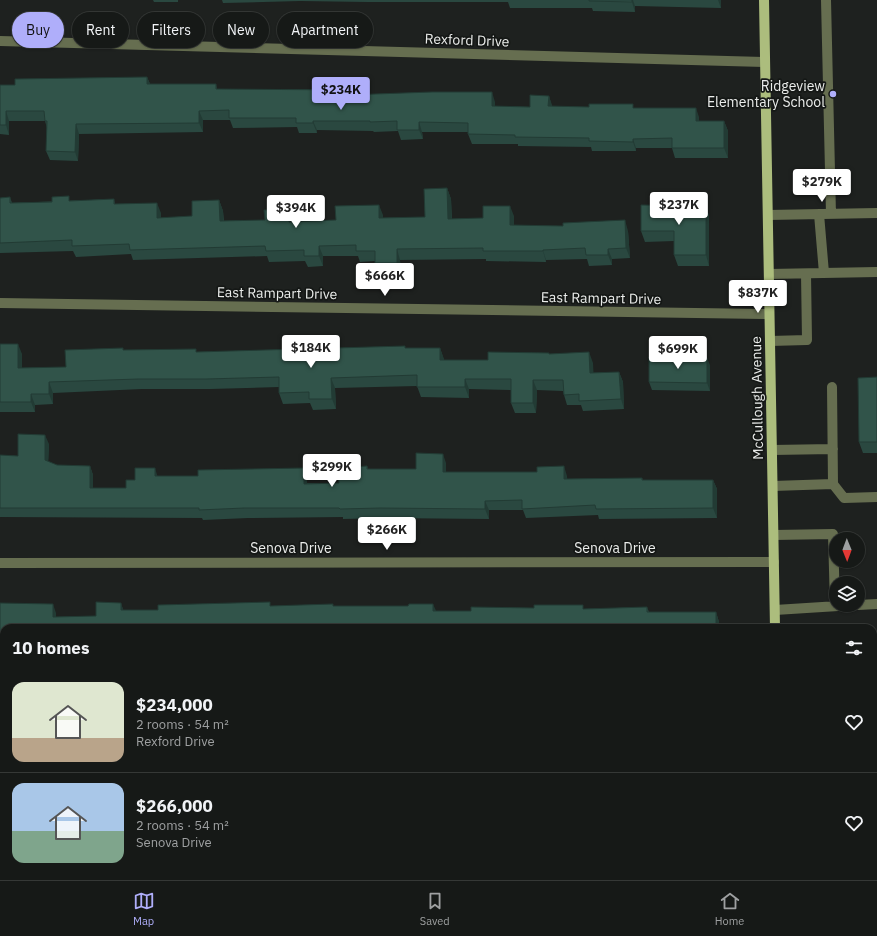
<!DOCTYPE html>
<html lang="en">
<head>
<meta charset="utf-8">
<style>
	:root { --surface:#161917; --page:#1f2220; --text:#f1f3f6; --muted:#9ea0a1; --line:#353836; --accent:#afaefa }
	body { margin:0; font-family:"IBM Plex Sans",sans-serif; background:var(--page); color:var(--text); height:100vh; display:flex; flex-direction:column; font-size:15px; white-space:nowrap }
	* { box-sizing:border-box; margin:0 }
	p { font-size:13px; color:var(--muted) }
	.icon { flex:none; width:22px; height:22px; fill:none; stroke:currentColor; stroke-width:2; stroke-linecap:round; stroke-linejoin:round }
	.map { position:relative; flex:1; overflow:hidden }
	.sheet { position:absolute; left:0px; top:624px; width:877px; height:256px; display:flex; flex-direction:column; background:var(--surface); border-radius:12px 12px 0 0; box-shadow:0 1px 3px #0004,0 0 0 1px var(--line) }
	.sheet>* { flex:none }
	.hud { position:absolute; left:12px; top:12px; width:400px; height:36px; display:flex; gap:8px }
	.needle { width:26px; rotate:179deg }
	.buttons { position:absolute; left:829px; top:532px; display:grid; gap:8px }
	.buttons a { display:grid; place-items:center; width:36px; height:36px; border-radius:50%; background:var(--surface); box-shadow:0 1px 3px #0004,0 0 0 1px var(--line); font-size:20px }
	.price { position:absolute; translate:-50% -34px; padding:0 9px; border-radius:4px; background:#fff; color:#222; font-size:13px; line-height:26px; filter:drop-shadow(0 1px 2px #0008) }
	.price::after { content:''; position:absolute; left:50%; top:24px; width:12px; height:9px; margin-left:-6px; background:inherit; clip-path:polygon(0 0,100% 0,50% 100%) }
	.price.on { background:var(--accent); color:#111 }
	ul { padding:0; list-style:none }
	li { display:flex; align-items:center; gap:12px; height:100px; padding:0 12px }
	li+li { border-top:1px solid var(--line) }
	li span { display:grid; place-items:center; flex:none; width:112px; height:80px; border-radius:12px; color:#555 }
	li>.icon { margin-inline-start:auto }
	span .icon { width:48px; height:48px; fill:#fffc; stroke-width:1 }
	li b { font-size:17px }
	h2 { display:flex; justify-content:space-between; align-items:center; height:48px; padding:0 12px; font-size:17px }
	.pill { padding:0 14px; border-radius:18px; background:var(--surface); box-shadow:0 1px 3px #0004,0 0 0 1px var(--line); font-size:14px; line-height:36px }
	.pill.on { background:var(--accent); color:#111 }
	.menu { display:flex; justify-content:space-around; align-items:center; height:56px; border-top:1px solid var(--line); background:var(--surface); font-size:11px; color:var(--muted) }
	.menu a { display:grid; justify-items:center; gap:2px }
	.menu .on { color:var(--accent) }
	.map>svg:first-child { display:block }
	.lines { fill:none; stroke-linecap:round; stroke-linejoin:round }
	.minor { stroke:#666e50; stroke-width:10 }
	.major { stroke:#acbd7d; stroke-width:10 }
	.wall { fill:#2a4840 }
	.shaded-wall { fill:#223b34 }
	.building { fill:#31544a; stroke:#223b34 }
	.poi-dot { fill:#afaefa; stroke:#151816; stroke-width:1.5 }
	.labels { text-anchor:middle; stroke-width:3.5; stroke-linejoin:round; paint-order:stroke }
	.street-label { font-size:14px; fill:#ebedeb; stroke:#151816 }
	.poi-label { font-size:14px; fill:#ebedeb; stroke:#151816; text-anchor:end }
</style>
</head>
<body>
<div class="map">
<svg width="877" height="880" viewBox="0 0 877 880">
	<rect width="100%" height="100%" fill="#1e211f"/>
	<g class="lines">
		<path class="minor" d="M826 0 831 214
			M0 41 765 62
			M819 214 824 273
			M768 215 877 213
			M769 274 877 272
			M0 303 769 314
			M770 341 807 340 806 274
			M772 450 833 449
			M833 484 844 498 877 497
			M773 486 833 484 832 387
			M774 535 833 534 835 606
			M0 563 774 562
			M858 605 877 604
			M775 610 854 605
			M873 662H877
			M873 797H877
			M0 822H4
			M831 876V880"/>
		<path class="major" d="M764 0 775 628
			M780 876V880"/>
	</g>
	<path class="wall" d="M153 0H178V2H154Z
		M222 0H721V8L635 6V12L593 11 592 8H510L508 2H367L300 1 223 3Z
		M147 77 150 84H216L217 89 347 90 349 95 495 102V106L530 107 549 96 552 107 635 108 699 117V121H724L728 131V158H675L672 148H636V151H592L591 147 518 146V144H472L468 134V132H422L423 139 401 140 398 131 374 132 373 131 317 130V133H299L297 127 233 128 230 120H203V132L79 134 78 161 50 160 46 151 47 128 45 121H9V135L0 134V85H15Z
		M447 188 451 199 452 219 483 218 514 216V225L628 231 630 258 612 259V265L589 266 587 259 546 260V262L486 261V259L400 260 401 273 379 274 375 263V261L360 262 358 256H323V266L308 267 305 261 269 262 267 256 133 260 131 254 76 257 73 251 0 253V198L10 197 12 203 114 199 115 204 161 213V218L192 216 219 200 223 211 224 221 293 219V221L336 220 383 215V218L425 217Z
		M706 206 709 216V266H678L674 255V241L645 242 641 231Z
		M0 344 22 354V368L66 367 123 348V350L197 352 405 348H440L444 360H488L549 354 593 363V373L619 372 623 382 624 409 583 411 581 405H567L564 395 563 391 537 390 536 413H515L511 403V390L469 389V398L421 397 417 386 335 388 336 409 313 410 310 403 283 404 279 393V387L210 389H142L53 393V404L35 405V412H0Z
		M710 365V391L652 390 649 382Z
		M877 377V453H863L859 442Z
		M49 444 48 462 57 465 90 466 93 475V488H126L135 480 157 476 307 477V483H339L367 466 368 469H416L446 463V472L567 476V479L642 478 643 480H713L717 489V518L599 519 598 515 526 518 523 510H489V519L384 518 343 519V517L248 518 203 520 202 518 0 517V455L18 456Z
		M0 603 56 613V617L96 616 121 603 123 610H158L271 606H334L436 611H471L534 608 584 609 647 607 649 612H716L719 622V628H4V656H0Z
		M873 695H877V771H873Z
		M0 728H4V775H0Z"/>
	<path class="shaded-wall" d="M632 0H633L635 6V12L632 2Z
		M718 0H721V8Z
		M147 77 151 86 147 84Z
		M492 92 495 102V116L492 106Z
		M549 96 552 105V116L548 106Z
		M696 108 699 117V131L696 121Z
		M6 111 9 121V135L6 125Z
		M199 111 203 120V132L199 123Z
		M313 121 317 130V133L313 123Z
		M724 121 728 131V158L724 148Z
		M419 122 422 132 423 139 419 130Z
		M76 124 79 134 78 161 75 152Z
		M633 139 636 148V151L633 142Z
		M447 188 451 199 452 229 448 219Z
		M219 200 223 211 224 232 220 221Z
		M157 203 161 213V228L157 218Z
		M379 205 383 215V228L379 218Z
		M510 206 514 216V236L510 225Z
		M706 206 709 216V266L706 255Z
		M289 209 293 219V232L289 222Z
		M625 220 628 231 630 258 626 248Z
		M319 246 323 256V266L319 256Z
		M397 249 400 260 401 273 397 263Z
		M608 249 612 259V265L608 255Z
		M543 250 546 260V262L543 251Z
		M18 344 22 354V378L18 368Z
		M440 348 444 359V370L440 360Z
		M589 352 593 363 594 383 590 373Z
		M707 358 710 365V391L707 383Z
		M619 372 623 382 624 409 621 399Z
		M331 378 335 388 336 409 332 399Z
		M465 379 469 389V398L465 387Z
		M533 380 537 390 536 413 533 403Z
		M49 382 53 393V404L49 394Z
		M31 394 35 405V412L31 402Z
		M45 435 49 444 48 470 45 460Z
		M443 454 446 463V482L443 472Z
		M90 466 93 475V498L90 488Z
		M564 466 567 476 568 489 564 479Z
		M155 468 158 478 155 476Z
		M304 468 307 477V493L304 484Z
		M713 480 717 489V518L713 508Z
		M485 501 489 510V519L485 509Z
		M121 603 124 612 121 610Z
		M53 604 56 613V626L53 617Z
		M433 604 437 613 433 611Z
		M716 612 719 622V628H716Z
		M740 876H744V880H740Z"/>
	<path class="building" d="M589 0H632V2L589 1Z
		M147 77V84H216V89L347 90V95L432 92H492V106L530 107V95L549 96 548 106 589 107V104H633V108H696V121H724V148H672V138L633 139V142L589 141V138L515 137V135L468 134V123L419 122V130H397V121L370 122V121H313V123H296V118H229V110L199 111V123L76 124 75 152 46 151 47 121H45L44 111H6V125H0V85H15V79Z
		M447 188 448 219 483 218V206H510V225L563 226V223L625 220 626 248 608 249V255H586L585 248 543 250V251H483V248L397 249V263H375V251H356V245L319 246V256H304V250L266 251 265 246 130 250 129 244 72 246V240L0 243V198L10 197V203L52 202V197L69 196V201L114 199V204L157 203V218L192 216V201L219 200 220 221 265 220 264 210 289 209V222L336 220 335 206 379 205V218L425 217 424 189Z
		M641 205 706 206V255H674V231H641Z
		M0 344H18V368L66 367 65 350 123 348V350L196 349V352L405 346V348H440V360H488V352L549 353V354L589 352 590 373 619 372 621 399 579 401V394L564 395 563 380H533V403H511V379H465V387H417V375L331 378 332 399H309V392L279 393V377L206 379H138L49 382V394H31V402H0Z
		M649 357 707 358V383L649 382Z
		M877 377V442H859L858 378Z
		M18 434 45 435V460L57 465 90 466V488H126V480H135V468H155V476H198V470L304 468V484L339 483 338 468 367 466V469H416V453L443 454V472H537V467L564 466V479L642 478V480H713V508L596 509 595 505 522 509V500L485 501V509L380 508 340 509 339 508H244L199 510V508H0V455L18 456Z
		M96 602 121 603V610H158V605L270 602V606L333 604V606H408L409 604H433V611H471V607L534 608V605H583V609L647 607V612H716V628H4V647L0 646V603L53 604V617L96 616Z
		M873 695H877V761H873Z
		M0 728H4V765H0Z
		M0 868H4V876H740V880H0Z"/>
	<circle class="poi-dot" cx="833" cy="94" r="4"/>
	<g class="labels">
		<g class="street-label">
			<text transform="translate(467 40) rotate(2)" y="5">Rexford Drive</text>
			<text transform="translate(277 293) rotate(1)" y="5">East Rampart Drive</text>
			<text transform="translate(601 298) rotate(1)" y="5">East Rampart Drive</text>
			<text transform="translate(757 398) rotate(-91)" y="5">McCullough Avenue</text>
			<text x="291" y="553">Senova Drive</text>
			<text x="615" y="553">Senova Drive</text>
		</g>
		<g class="poi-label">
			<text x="825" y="91">Ridgeview<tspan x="825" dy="16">Elementary School</tspan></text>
		</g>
	</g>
</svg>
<div class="buttons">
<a><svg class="needle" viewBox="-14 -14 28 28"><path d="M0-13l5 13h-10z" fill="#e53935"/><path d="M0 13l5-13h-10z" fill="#9ea0a1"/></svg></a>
<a><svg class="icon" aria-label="layers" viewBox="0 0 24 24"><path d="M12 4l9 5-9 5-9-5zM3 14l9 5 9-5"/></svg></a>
</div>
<b class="price on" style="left:341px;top:111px">$234K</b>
<b class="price" style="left:822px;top:203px">$279K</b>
<b class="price" style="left:679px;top:226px">$237K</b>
<b class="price" style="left:296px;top:229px">$394K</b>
<b class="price" style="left:385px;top:297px">$666K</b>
<b class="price" style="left:758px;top:314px">$837K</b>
<b class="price" style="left:311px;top:369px">$184K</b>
<b class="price" style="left:678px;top:370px">$699K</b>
<b class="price" style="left:332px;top:488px">$299K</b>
<b class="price" style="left:387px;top:551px">$266K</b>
<div class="hud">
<a class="pill on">Buy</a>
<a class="pill">Rent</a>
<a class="pill">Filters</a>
<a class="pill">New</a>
<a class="pill">Apartment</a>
</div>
<section class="sheet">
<h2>10 homes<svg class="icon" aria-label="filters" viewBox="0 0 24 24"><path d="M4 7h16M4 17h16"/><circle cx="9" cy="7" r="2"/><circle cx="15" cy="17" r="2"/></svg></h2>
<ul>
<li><span style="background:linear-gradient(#dfe7d0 70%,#b9a48a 0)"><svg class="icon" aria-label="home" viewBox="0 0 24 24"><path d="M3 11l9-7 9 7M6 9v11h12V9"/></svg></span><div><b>$234,000</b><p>2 rooms · 54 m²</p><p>Rexford Drive</p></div><svg class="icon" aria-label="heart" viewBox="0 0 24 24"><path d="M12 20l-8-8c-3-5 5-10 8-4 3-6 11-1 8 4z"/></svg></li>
<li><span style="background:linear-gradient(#a9c7e8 60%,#7fa58c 0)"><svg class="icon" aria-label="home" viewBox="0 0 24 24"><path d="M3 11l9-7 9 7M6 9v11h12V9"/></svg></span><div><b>$266,000</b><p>2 rooms · 54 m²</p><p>Senova Drive</p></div><svg class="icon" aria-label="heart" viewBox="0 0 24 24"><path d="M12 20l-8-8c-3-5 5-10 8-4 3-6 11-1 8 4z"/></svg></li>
</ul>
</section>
</div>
<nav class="menu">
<a class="on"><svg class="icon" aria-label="map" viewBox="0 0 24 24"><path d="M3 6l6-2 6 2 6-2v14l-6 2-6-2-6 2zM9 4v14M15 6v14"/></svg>Map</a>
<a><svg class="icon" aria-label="saved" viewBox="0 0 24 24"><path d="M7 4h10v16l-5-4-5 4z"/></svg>Saved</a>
<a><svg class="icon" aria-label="home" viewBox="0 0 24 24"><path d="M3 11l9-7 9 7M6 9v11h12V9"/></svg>Home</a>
</nav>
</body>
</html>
